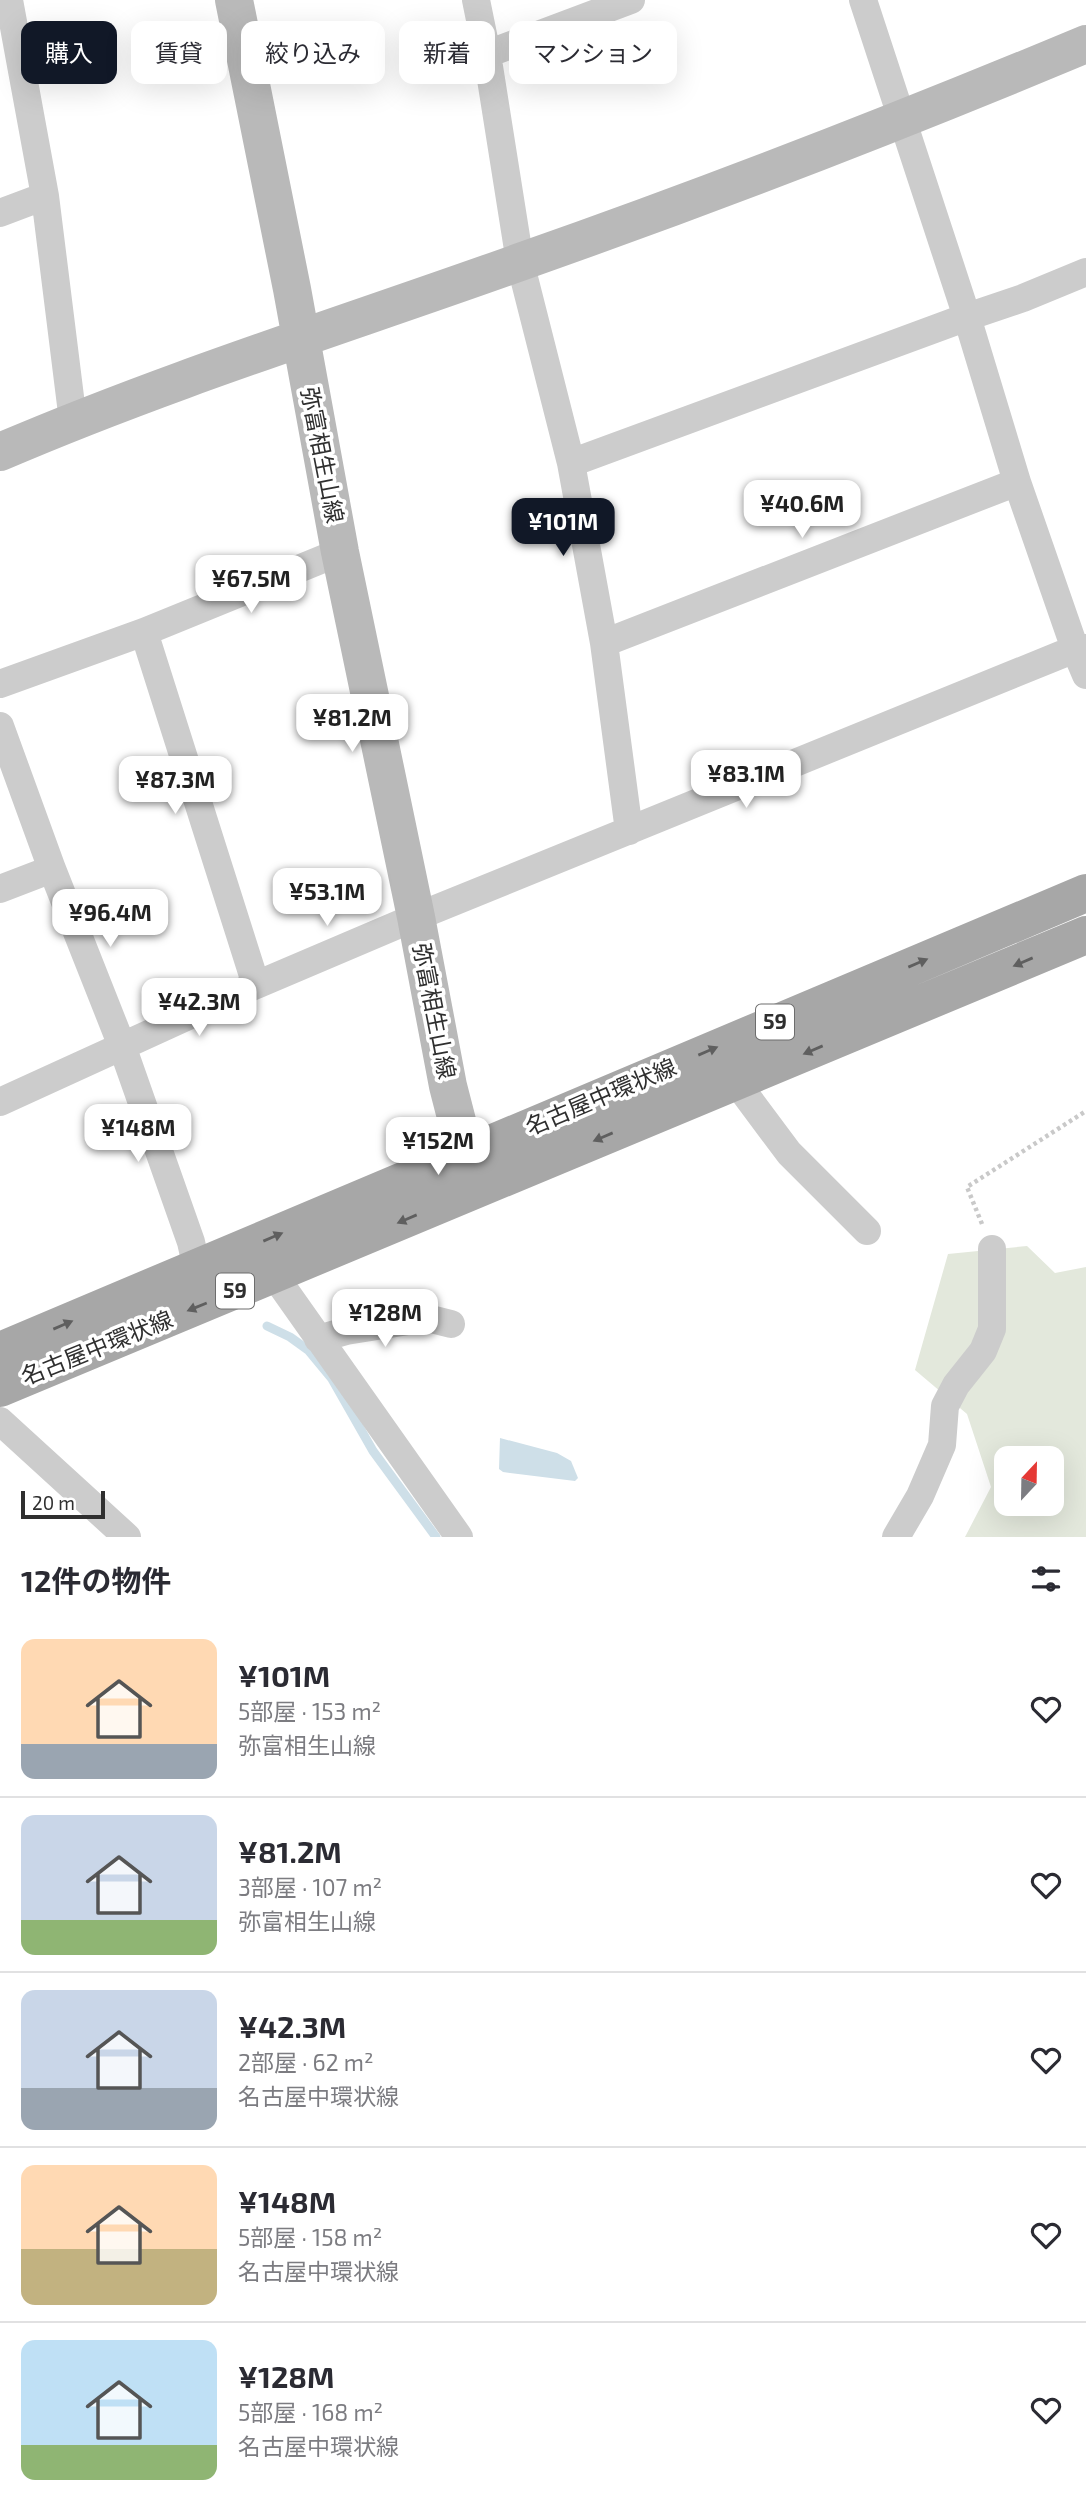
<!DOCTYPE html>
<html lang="ja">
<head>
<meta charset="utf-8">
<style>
	:root { --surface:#fff; --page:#f7f7f7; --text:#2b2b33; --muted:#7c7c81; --line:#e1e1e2; --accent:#111827 }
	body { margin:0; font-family:"Exo 2","Noto Sans JP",sans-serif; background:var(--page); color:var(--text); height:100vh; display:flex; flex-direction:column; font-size:26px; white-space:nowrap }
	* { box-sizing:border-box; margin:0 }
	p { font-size:23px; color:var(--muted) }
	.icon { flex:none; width:38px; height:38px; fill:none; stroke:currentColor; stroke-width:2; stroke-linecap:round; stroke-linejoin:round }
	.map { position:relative; height:1537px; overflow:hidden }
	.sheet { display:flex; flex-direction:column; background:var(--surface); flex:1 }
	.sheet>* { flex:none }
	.top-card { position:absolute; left:21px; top:21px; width:700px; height:63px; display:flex; gap:14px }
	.needle { width:46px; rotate:22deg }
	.buttons { position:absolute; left:994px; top:1446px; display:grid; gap:14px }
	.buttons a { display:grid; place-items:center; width:70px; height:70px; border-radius:14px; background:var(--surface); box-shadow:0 7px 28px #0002; font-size:35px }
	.scale { position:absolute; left:21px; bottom:18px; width:84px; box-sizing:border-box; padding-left:7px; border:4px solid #2f2f2f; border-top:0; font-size:19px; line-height:24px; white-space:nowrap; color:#2f2f2f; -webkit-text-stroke:5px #fff; paint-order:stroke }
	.price { position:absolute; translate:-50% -60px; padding:0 16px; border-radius:14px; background:#fff; color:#222; font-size:23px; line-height:46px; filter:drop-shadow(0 2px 4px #0008) }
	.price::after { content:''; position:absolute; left:50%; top:42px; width:21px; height:16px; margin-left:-10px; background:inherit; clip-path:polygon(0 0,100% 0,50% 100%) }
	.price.active { background:var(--accent); color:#fff }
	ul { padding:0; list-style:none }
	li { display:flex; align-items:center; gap:21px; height:175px; padding:0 21px }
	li+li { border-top:2px solid var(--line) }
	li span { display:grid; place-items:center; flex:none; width:196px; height:140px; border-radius:14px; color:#555 }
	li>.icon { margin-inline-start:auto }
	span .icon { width:84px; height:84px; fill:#fffc; stroke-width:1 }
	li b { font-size:30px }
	h2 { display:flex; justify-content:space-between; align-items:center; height:84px; padding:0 21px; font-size:30px }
	.tag { padding:0 24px; border-radius:14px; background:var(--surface); box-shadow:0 7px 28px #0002; font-size:24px; line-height:63px }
	.tag.active { background:var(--accent); color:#fff }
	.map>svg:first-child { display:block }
	.green { fill:#e3e8dc; fill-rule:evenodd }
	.water { fill:#cedfe8 }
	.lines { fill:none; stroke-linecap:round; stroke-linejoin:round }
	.stream { stroke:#cedfe8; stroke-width:9 }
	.path { stroke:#c9c9c9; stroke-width:4.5; stroke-dasharray:3.5 3.5; stroke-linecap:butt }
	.street { stroke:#ccc; stroke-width:28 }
	.secondary { stroke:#b9b9b9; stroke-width:38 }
	.primary { stroke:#a7a7a7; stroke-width:38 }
	.oneway { fill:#5f5f5f }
	.labels { text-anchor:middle; stroke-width:7; stroke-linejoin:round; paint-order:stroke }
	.shield { fill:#fff; stroke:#6d6d6d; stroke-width:2 }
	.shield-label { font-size:21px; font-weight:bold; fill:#2f2f2f }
	.street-label { font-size:23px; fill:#2f2f2f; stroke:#fff }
</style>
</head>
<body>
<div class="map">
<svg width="1086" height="1537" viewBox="0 0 1086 1537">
	<rect width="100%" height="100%" fill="#fff"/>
	<path class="green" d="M1027 1246 1055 1273 1086 1267V1537H965L991 1487 967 1414 915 1370 948 1254ZM1006 1458H1052V1503H1006Z"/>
	<path class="water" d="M500 1438 557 1453 571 1461 578 1478 575 1481 503 1472 499 1469Z"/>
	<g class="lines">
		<path class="stream" d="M267 1326 290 1337 308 1350 332 1379 373 1451 436 1537"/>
		<path class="path" d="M982 1224 967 1187 1086 1111"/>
		<path class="street" d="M9 0 45 196 73 421
			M476 0 487 54 520 262 571 463 604 643 629 831
			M863 0 967 317 1017 482 1075 649 1086 648
			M487 54 631 0
			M0 213 45 196
			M571 463 967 317 1023 298 1086 272
			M144 632 256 985
			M604 643 1017 482
			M0 684 144 632 340 552
			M0 726 52 869 122 1046 191 1242 197 1269
			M0 889 52 869
			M736 1082 789 1153 867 1231
			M0 1102 256 985 416 917 1075 649 1086 675
			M274 1275 459 1537
			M318 1339 346 1331 427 1318 451 1324
			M0 1421 127 1537
			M896 1537 920 1496 942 1445 945 1406 956 1385 983 1351 992 1329V1249"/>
		<path class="secondary" d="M234 0 292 289 340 552 416 917 448 1086 466 1156 469 1186
			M0 452C170 379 347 324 520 262 711 195 899 122 1086 44"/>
		<path class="primary" d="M0 1351 1086 893
			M0 1388 1086 935"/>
	</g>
	<defs><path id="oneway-solid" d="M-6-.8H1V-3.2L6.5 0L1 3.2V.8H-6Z" transform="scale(1.75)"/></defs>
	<g class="oneway">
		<use href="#oneway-solid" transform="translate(1023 962) rotate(157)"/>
		<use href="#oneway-solid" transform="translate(918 963) rotate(-23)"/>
		<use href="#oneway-solid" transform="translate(813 1050) rotate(157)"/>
		<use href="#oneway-solid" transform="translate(708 1051) rotate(-23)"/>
		<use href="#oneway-solid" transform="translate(603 1137) rotate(157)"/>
		<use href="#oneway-solid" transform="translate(407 1219) rotate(157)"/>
		<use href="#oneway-solid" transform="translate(273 1237) rotate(-23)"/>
		<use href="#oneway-solid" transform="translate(197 1307) rotate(158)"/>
		<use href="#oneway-solid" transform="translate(63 1325) rotate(-23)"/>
	</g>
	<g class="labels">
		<g class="shield">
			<rect x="756" y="1004.5" width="38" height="35" rx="5"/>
			<rect x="216" y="1273.5" width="38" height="35" rx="5"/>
		</g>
		<g class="shield-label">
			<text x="775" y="1029">59</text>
			<text x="235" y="1298">59</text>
		</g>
		<g class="street-label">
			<text transform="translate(322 455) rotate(79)" y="8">弥富相生山線</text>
			<text transform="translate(434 1011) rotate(79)" y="8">弥富相生山線</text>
			<text transform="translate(601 1097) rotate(-23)" y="8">名古屋中環状線</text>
			<text transform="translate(97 1348) rotate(-22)" y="8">名古屋中環状線</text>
		</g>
	</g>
</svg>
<div class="buttons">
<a><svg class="needle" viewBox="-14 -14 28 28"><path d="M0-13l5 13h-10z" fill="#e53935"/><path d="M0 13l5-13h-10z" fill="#7c7c81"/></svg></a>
</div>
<div class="scale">20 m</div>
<b class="price" style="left:802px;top:540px">¥40.6M</b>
<b class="price active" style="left:563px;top:558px">¥101M</b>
<b class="price" style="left:251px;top:615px">¥67.5M</b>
<b class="price" style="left:352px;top:754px">¥81.2M</b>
<b class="price" style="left:746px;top:810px">¥83.1M</b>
<b class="price" style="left:175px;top:816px">¥87.3M</b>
<b class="price" style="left:327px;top:928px">¥53.1M</b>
<b class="price" style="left:110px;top:949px">¥96.4M</b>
<b class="price" style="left:199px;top:1038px">¥42.3M</b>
<b class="price" style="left:138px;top:1164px">¥148M</b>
<b class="price" style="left:438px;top:1177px">¥152M</b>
<b class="price" style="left:385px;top:1349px">¥128M</b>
<div class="top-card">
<a class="tag active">購入</a>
<a class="tag">賃貸</a>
<a class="tag">絞り込み</a>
<a class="tag">新着</a>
<a class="tag">マンション</a>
</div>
</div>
<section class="sheet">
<h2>12件の物件<svg class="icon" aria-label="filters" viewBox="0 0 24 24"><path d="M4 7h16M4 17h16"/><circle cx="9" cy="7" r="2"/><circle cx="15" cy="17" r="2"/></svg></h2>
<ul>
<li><span style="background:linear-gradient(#ffd9b3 75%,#9aa5b1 0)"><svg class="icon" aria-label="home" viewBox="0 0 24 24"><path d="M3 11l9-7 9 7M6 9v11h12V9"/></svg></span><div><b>¥101M</b><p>5部屋 · 153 m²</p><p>弥富相生山線</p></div><svg class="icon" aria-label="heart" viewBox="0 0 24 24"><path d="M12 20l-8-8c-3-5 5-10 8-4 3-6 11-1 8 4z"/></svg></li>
<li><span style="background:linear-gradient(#c9d6e8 75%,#8fb573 0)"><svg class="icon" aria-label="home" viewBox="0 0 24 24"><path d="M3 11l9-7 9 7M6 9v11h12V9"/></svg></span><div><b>¥81.2M</b><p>3部屋 · 107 m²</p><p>弥富相生山線</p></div><svg class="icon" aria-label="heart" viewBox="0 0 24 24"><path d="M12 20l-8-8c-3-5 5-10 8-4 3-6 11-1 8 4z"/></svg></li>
<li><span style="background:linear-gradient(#c9d6e8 70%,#9aa5b1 0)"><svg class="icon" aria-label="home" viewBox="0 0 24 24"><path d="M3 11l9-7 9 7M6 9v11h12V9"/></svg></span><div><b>¥42.3M</b><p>2部屋 · 62 m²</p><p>名古屋中環状線</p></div><svg class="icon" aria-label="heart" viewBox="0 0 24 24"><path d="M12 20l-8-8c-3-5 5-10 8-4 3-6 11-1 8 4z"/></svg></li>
<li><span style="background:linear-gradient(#ffd9b3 60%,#c2b280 0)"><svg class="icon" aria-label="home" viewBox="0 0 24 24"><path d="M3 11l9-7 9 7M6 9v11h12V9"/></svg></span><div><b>¥148M</b><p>5部屋 · 158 m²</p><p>名古屋中環状線</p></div><svg class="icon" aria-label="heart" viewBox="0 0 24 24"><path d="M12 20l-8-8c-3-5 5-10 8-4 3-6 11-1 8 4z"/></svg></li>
<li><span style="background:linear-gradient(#bfe0f5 75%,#8fb573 0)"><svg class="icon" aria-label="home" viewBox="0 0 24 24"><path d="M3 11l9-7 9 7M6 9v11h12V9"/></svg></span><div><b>¥128M</b><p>5部屋 · 168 m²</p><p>名古屋中環状線</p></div><svg class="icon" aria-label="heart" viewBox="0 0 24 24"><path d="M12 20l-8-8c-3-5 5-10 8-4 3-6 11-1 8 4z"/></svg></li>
</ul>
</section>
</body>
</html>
